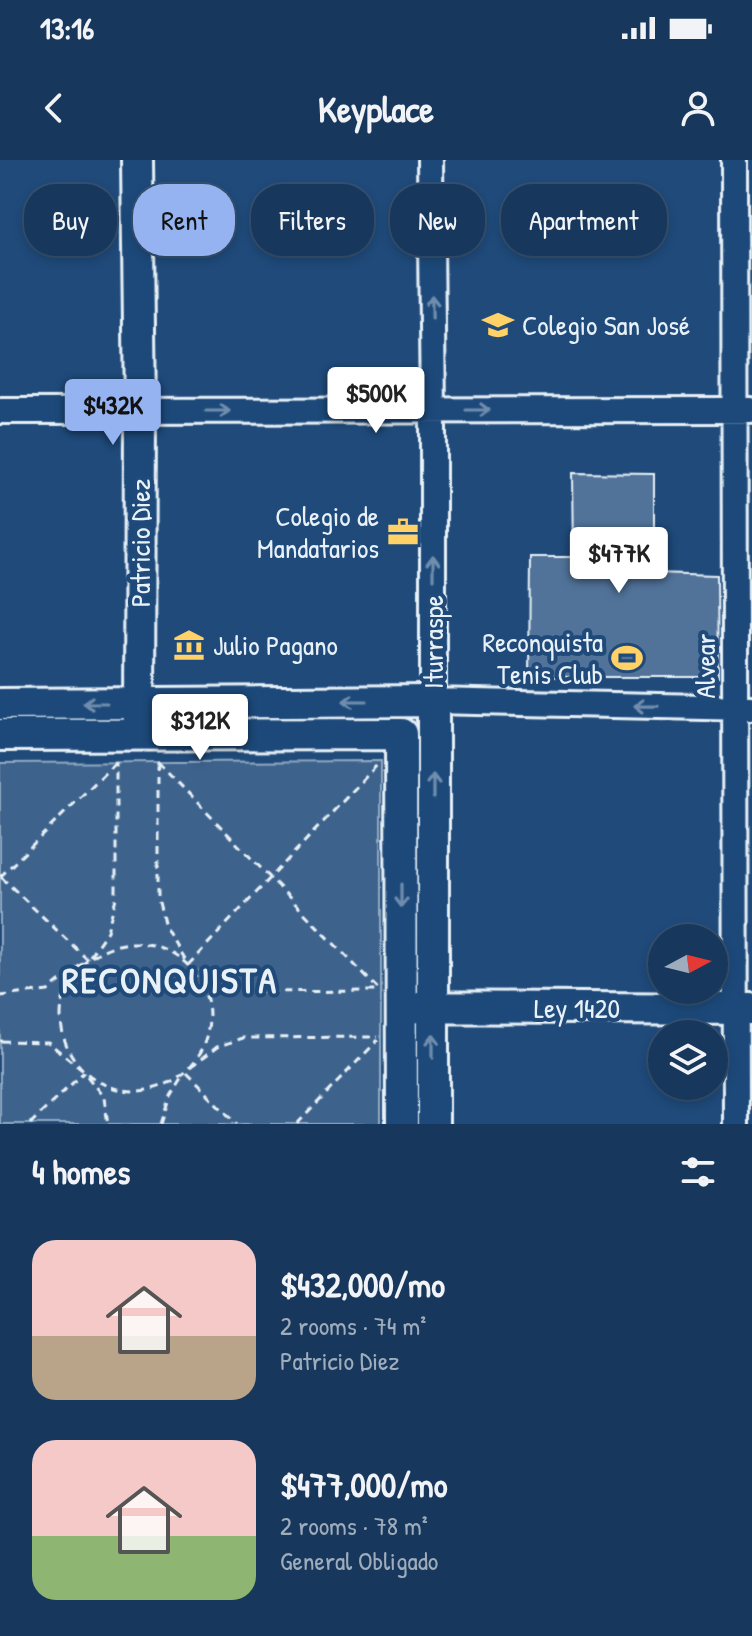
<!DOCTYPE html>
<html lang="en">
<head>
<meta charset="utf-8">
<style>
	:root { --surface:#17385c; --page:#244365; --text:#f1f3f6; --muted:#9eacbb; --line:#365272; --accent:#95b2f1 }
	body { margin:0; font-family:"Patrick Hand",sans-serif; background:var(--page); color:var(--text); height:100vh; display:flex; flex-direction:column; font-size:30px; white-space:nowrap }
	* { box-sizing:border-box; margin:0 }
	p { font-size:26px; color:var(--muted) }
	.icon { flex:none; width:44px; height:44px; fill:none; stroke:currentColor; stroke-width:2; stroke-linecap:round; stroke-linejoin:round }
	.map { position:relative; height:964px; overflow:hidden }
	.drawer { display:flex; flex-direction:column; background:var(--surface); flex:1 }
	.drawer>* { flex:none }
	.guide { position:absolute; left:24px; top:24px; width:704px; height:72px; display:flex; gap:16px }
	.needle { width:52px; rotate:83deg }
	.buttons { position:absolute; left:648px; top:764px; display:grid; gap:16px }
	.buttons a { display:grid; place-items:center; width:80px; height:80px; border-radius:50%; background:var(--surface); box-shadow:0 4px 12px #0003,0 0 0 2px var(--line); font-size:40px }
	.price { position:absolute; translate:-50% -68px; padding:0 18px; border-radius:8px; background:#fff; color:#222; font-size:26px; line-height:52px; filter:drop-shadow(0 2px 4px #0008) }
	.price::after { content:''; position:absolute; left:50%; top:48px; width:24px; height:18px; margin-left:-12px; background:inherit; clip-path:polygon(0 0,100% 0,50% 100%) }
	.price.selected { background:var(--accent); color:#111 }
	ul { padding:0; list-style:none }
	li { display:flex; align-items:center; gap:24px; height:200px; padding:0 32px }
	li span { display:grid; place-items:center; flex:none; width:224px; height:160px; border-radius:24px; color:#555 }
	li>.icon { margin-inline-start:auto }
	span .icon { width:96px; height:96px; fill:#fffc; stroke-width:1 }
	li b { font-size:34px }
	h2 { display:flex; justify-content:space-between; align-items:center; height:96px; padding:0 32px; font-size:34px }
	.pill { padding:0 28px; border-radius:32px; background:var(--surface); box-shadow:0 4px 12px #0003,0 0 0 2px var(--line); font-size:28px; line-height:72px }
	.pill.selected { background:var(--accent); color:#111 }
	.status { display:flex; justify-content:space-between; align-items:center; height:56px; padding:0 40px; background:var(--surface); direction:ltr }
	.status svg { height:22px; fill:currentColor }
	header { display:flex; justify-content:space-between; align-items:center; height:104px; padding:0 32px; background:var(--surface); font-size:36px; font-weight:700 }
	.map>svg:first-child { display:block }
	.green { fill:#3c628c; stroke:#92aac2; stroke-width:2 }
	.building { fill:#517399; stroke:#e8f1f8; stroke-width:2 }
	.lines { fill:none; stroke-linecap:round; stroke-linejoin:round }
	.minor-casing { stroke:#e8f1f8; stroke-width:30 }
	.major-casing { stroke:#e8f1f8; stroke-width:36 }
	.path { stroke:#e8f1f8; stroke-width:3; stroke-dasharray:8 6; stroke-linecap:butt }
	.minor { stroke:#1f4a7a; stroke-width:24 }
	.major { stroke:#1f4a7a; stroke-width:30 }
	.oneway { stroke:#6f8dac }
	.labels { text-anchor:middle; stroke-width:8; stroke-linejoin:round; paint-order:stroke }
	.poi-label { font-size:28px; fill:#e8f1f8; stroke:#1f4a7a; text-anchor:start }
	.street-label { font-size:28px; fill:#e8f1f8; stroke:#1f4a7a }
	.district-label { font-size:36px; font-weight:bold; letter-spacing:2px; fill:#e8f1f8; stroke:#1f4a7a }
</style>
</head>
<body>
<div class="status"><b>13:16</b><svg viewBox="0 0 49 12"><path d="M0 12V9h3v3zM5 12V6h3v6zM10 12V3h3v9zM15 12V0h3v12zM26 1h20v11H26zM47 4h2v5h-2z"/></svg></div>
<header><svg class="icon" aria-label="back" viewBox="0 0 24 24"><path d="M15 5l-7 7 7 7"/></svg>Keyplace<svg class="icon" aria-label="person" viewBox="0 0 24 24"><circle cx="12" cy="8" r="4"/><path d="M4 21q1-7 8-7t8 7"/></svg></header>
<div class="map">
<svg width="752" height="964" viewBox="0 0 752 964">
	<rect width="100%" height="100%" fill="#1f4a7a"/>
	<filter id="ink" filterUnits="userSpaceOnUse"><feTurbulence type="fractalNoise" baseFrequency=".0125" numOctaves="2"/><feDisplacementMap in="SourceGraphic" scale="16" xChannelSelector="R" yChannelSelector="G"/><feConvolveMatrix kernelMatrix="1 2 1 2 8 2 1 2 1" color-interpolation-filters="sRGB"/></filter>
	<g filter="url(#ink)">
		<path class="green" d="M381 601V964H0V603Z"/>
		<path class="building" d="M573 313 654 314V413L717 415 718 517H529L530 397H574Z"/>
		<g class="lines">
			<defs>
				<path id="minor" d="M430 0 433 250V541L750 548
					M734 0 736 964
					M0 251 750 250"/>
				<path id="major" d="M137 0 140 251 139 562
					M0 544 433 541V964
					M0 575 401 574 402 964
					M412 847 752 849"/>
			</defs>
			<use href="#minor" class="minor-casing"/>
			<use href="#major" class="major-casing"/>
			<path class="path" d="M158 602V738L165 767 186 802
				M158 602 378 829
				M0 717 116 602
				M1 717 88 800
				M61 857a74 74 0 1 1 148 0a74 74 0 1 1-148 0Z
				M90 796 107 771 116 738V602
				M188 805 378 604
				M191 807 219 826 240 832 377 831
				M0 836 48 831 82 804
				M0 881 48 882 82 910
				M190 908 217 887 243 878 378 877
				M186 913 237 964
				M87 916 104 938 108 964
				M30 964 84 912
				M161 964 170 936 184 913
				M297 964 378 880"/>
			<use href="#minor" class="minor"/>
			<use href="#major" class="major"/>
		</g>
		<defs><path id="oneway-shaft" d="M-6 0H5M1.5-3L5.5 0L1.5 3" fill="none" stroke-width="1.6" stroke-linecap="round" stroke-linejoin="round" transform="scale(2)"/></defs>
		<g class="oneway">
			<use href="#oneway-shaft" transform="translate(432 147) rotate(-91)"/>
			<use href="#oneway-shaft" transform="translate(478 250)"/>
			<use href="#oneway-shaft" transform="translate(218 251)"/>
			<use href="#oneway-shaft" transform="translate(433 407) rotate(-90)"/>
			<use href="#oneway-shaft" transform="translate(355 541) rotate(180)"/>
			<use href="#oneway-shaft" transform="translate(95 543) rotate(180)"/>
			<use href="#oneway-shaft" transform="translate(646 546) rotate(-179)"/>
			<use href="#oneway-shaft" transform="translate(433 626) rotate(-90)"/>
			<use href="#oneway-shaft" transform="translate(401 736) rotate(90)"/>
			<use href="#oneway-shaft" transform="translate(433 886) rotate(-90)"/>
		</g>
	</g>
	<defs>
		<symbol id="school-bare" viewBox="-9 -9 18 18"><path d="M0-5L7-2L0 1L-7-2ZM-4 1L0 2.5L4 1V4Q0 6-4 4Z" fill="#ffd166" stroke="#1f4a7a" stroke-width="2.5" paint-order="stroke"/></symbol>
		<symbol id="office-bare" viewBox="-9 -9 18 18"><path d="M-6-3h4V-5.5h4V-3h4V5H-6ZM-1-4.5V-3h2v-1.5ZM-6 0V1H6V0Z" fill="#ffd166" stroke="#1f4a7a" stroke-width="2.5" paint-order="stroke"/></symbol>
		<symbol id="museum-bare" viewBox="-9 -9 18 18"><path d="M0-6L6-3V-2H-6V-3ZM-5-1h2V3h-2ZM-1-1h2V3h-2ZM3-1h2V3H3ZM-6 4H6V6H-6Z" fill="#ffd166" stroke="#1f4a7a" stroke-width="2.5" paint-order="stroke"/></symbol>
		<symbol id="stadium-bare" viewBox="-9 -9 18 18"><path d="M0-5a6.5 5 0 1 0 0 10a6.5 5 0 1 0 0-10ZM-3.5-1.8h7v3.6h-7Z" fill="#ffd166" stroke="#1f4a7a" stroke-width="2.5" paint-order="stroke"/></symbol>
	</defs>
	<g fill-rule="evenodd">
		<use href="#school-bare" x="476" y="143" width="44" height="44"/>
		<use href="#office-bare" x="381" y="350" width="44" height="44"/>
		<use href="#museum-bare" x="167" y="463" width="44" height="44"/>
		<use href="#stadium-bare" x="605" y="476" width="44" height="44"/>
	</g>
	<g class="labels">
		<g class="poi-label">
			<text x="522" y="175">Colegio San José</text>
			<text x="379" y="366" text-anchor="end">Colegio de<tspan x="379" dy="32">Mandatarios</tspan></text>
			<text x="603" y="492" text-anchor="end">Reconquista<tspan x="603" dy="32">Tenis Club</tspan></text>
			<text x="213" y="495">Julio Pagano</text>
		</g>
		<g class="street-label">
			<text transform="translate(140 383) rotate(-90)" y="10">Patricio Diez</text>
			<text transform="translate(433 482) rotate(-90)" y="10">Iturraspe</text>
			<text transform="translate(705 506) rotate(-90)" y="10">Alvear</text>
			<text x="577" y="858">Ley 1420</text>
		</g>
		<g class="district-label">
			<text x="170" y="833">RECONQUISTA</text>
		</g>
	</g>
</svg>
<div class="buttons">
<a><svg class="needle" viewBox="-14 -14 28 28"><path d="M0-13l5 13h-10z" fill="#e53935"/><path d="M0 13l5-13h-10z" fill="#9eacbb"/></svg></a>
<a><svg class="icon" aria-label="layers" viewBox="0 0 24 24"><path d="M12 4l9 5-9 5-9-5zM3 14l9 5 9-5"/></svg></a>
</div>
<b class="price" style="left:376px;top:275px">$500K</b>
<b class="price selected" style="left:113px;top:287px">$432K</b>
<b class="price" style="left:619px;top:435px">$477K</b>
<b class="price" style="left:200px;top:602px">$312K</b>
<div class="guide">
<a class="pill">Buy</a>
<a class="pill selected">Rent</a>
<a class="pill">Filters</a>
<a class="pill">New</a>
<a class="pill">Apartment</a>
</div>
</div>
<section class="drawer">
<h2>4 homes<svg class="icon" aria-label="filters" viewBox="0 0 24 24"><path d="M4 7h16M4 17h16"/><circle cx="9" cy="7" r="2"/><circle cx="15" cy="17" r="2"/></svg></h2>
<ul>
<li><span style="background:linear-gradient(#f6c9c9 60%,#b9a48a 0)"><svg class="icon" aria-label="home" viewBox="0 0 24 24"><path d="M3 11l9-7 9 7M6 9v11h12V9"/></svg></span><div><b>$432,000/mo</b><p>2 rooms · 74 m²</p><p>Patricio Diez</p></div></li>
<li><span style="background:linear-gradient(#f6c9c9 60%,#8fb573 0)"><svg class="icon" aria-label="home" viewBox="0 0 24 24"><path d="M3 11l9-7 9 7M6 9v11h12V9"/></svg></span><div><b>$477,000/mo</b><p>2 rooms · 78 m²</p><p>General Obligado</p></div></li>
</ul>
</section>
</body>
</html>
